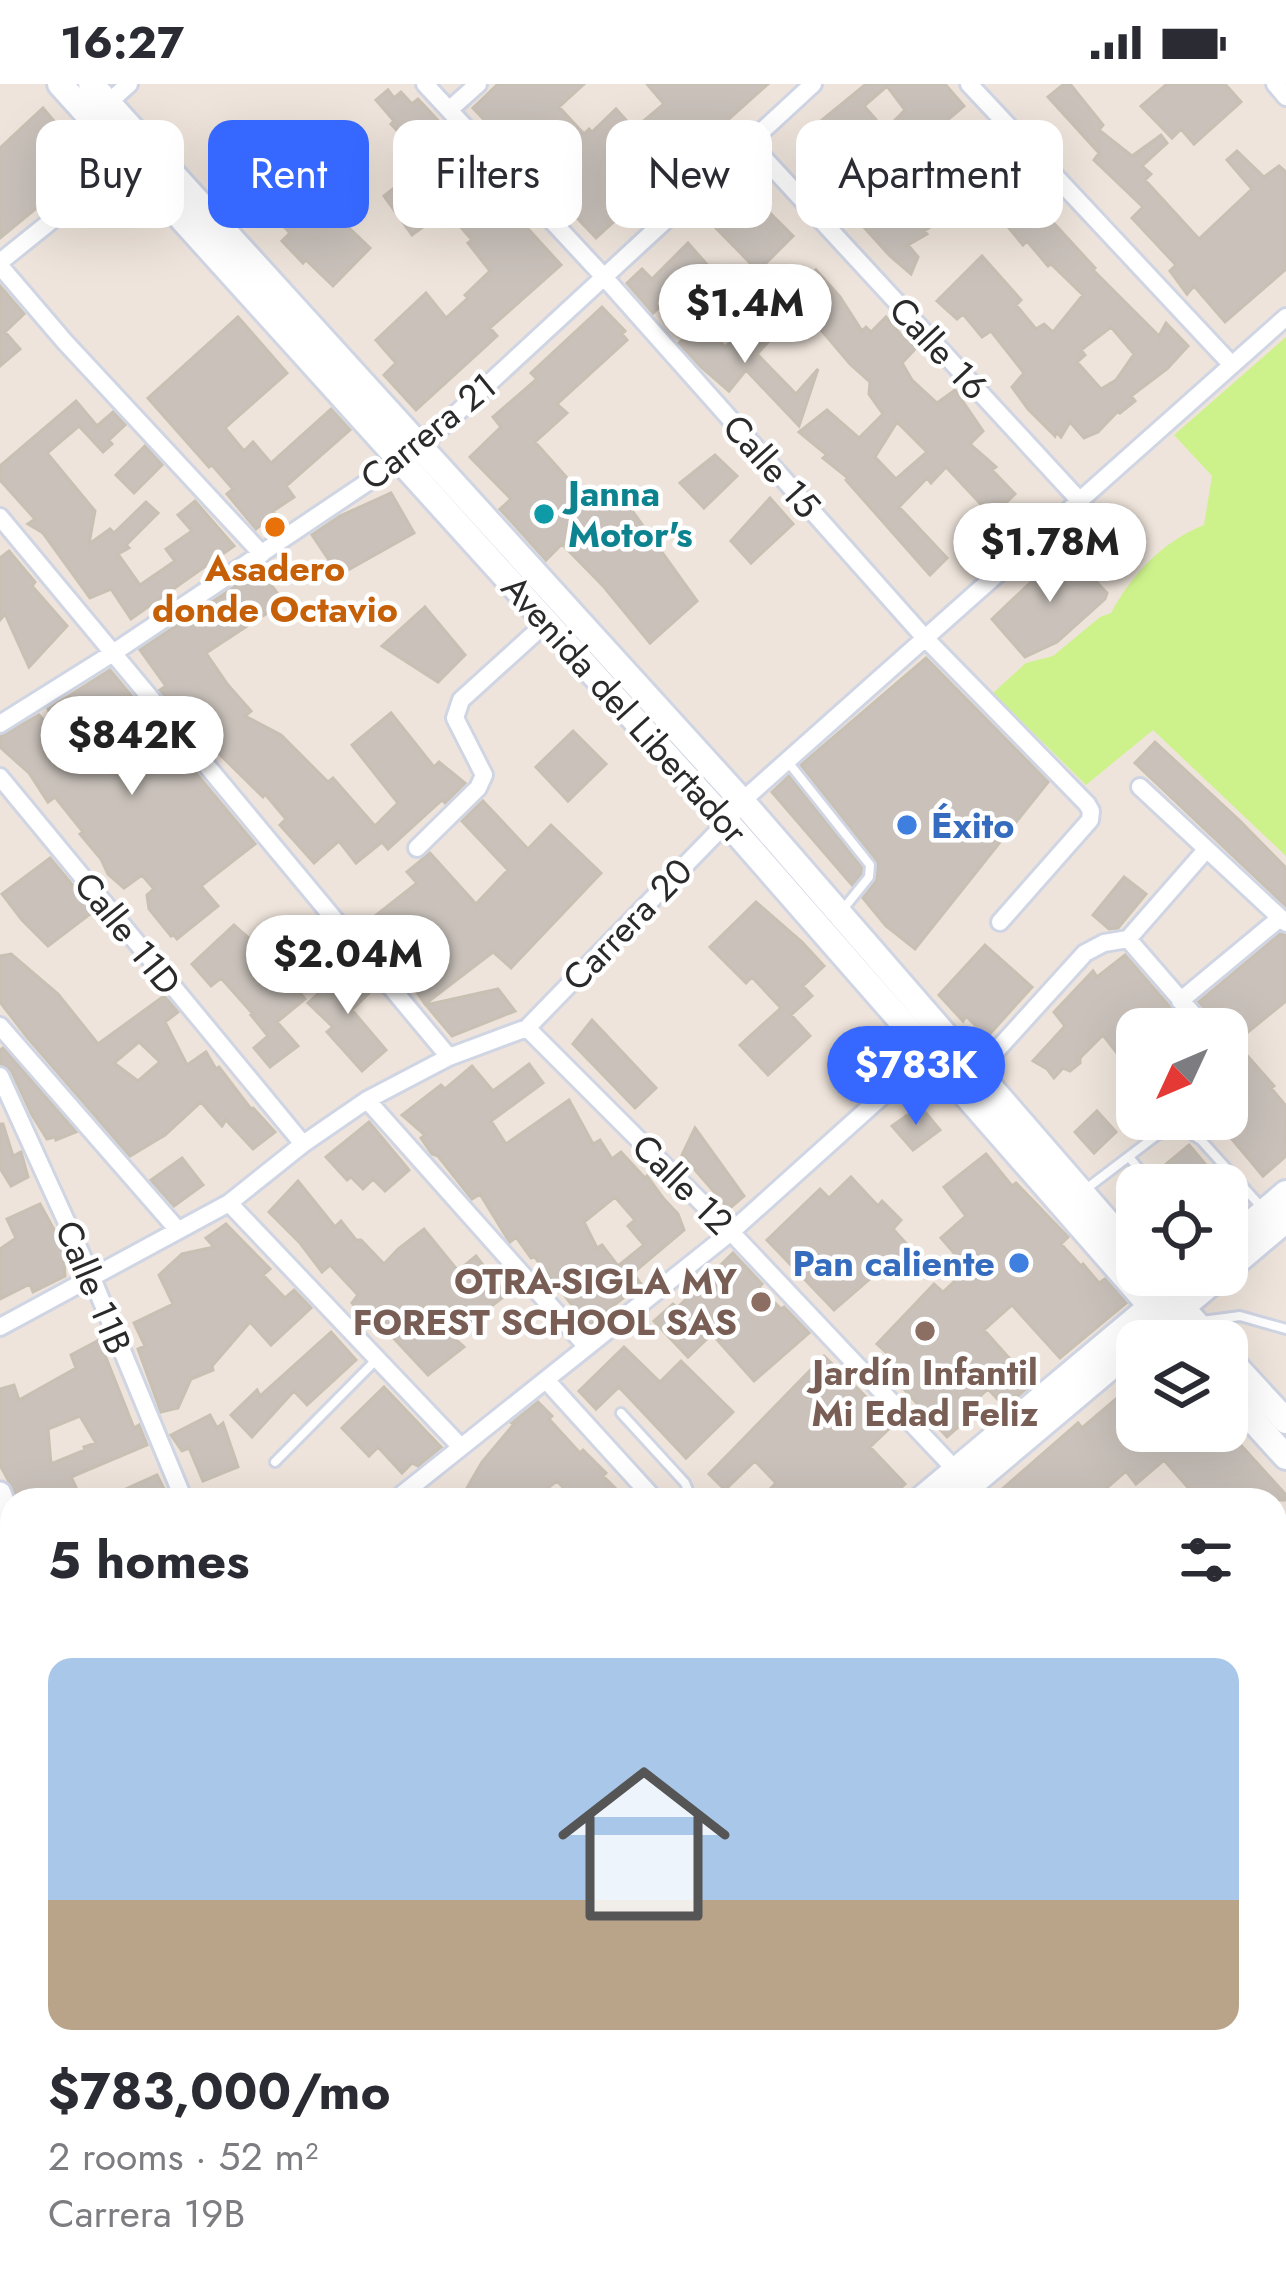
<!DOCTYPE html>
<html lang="en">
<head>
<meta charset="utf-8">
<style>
	:root { --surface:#fff; --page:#f7f7f7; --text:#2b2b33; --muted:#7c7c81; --line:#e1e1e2; --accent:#3668ff }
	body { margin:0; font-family:Jost,sans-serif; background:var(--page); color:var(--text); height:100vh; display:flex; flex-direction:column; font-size:45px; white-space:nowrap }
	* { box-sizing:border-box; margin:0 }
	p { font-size:39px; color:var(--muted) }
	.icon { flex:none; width:66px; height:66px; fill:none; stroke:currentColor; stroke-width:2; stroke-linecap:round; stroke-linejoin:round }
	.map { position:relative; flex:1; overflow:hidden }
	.sheet { position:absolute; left:0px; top:1404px; width:1287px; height:807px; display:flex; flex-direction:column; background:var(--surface); border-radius:36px 36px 0 0; box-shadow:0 12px 48px #0002 }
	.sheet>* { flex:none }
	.guide { position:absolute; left:36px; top:36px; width:1215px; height:108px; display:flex; gap:24px }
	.needle { width:78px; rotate:226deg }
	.controls { position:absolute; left:1116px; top:924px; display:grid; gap:24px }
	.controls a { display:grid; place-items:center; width:132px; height:132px; border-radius:24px; background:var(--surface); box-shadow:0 12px 48px #0002; font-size:60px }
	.price { position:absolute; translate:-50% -102px; padding:0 27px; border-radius:42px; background:#fff; color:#222; font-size:39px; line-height:78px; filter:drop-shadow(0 3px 6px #0008) }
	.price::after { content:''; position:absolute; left:50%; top:72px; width:36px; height:27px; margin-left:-18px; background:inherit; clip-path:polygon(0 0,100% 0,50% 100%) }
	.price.active { background:var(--accent); color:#fff }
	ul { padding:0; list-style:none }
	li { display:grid; align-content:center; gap:24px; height:636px; padding:0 48px }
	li+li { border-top:3px solid var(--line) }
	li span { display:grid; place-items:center; height:372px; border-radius:24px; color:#555 }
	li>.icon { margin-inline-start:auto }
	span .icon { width:216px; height:216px; fill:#fffc; stroke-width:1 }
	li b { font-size:51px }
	h2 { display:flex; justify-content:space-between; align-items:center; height:144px; padding:0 48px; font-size:51px }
	.tag { padding:0 42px; border-radius:24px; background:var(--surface); box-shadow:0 12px 48px #0002; font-size:42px; line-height:108px }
	.tag.active { background:var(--accent); color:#fff }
	.status { display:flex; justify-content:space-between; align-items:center; height:84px; padding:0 60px; background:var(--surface); direction:ltr }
	.status svg { height:33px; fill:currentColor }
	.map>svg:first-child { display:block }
	.pitch { fill:#cdf28c }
	.building { fill:#c9c1ba; stroke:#c9c0b4; stroke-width:3; fill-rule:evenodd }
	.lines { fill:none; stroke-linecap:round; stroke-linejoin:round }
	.service-casing { stroke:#d0d5e4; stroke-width:14 }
	.minor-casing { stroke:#d0d5e4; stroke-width:22 }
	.tertiary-casing { stroke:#d0d5e4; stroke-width:27 }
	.secondary-casing { stroke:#d0d5e4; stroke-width:30 }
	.service { stroke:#fff; stroke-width:8 }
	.minor { stroke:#fff; stroke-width:16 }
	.tertiary { stroke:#fff; stroke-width:21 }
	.secondary { stroke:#fff; stroke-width:24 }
	.culture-dot { fill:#0f9aa8; stroke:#fff; stroke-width:4.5 }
	.food-dot { fill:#e8710a; stroke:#fff; stroke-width:4.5 }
	.shop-dot { fill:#3f7fe0; stroke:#fff; stroke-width:4.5 }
	.education-dot { fill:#8d6e63; stroke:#fff; stroke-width:4.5 }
	.labels { text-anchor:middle; stroke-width:9; stroke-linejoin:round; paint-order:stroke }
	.street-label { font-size:36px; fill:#2a2a2a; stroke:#fff }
	.culture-label { font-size:36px; font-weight:bold; fill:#0d838f; stroke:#fff; text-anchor:start }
	.food-label { font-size:36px; font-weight:bold; fill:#c56008; stroke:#fff }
	.shop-label { font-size:36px; font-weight:bold; fill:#366cbe; stroke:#fff; text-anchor:start }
	.education-label { font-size:36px; font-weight:bold; fill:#785e54; stroke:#fff; text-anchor:end }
</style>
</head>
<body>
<div class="status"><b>16:27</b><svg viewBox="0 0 49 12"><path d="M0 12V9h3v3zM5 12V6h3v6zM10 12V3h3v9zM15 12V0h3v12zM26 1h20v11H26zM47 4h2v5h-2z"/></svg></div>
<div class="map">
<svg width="1286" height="2210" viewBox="0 0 1286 2210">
	<rect width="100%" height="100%" fill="#eee4db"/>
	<path class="pitch" d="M1286 253V772L1153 646 1086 701 993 609 1026 579 1053 572 1100 533 1111 529C1132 490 1162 458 1204 441L1212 392 1174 351Z"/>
	<path class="building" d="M498 0H584L559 23 584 50 589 45 592 48 616 25 634 45 664 20 647 0H768L674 84 668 77 643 105 648 111 622 136 619 133 596 154 473 24Z
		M866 0H945L964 22 933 48 936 51 917 69 904 56 875 79 903 110 915 99 920 88 962 124 924 147 927 150 908 161 918 173 911 190 890 172 815 89 836 69 811 45ZM887 2 905 26 885 46 864 22Z
		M1064 0H1070L1103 41 1099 46 1132 72 1161 51 1167 59 1142 82 1151 90 1145 96 1199 155 1252 105 1227 76 1237 67 1264 93 1279 82 1286 88V185L1225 238 1194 202 1187 210 1170 187 1176 181 1132 134 1143 123 1094 76 1099 69 1048 13Z
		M1167 0H1225L1241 18 1194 60 1181 45 1172 54 1141 22Z
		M388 6 394 14 401 8 412 20 418 15 449 48 443 53 457 69 433 88 456 119 412 151 384 112 409 92 407 89 423 75 391 40 394 37 376 16Z
		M43 24 90 80 0 154V64Z
		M993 47 1015 72 995 94 972 69Z
		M303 69 331 98 329 101 356 129 345 140 370 164 333 202 306 176 303 179 282 157 290 149 257 115Z
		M750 109 793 152 758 187 715 143Z
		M476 111 497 135 506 128 516 139 520 136 561 181 490 244 497 252 416 326 384 291 396 279 376 256 426 209 446 234 468 214 465 211 490 187 468 159 472 156 452 133Z
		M1032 111 1052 133 1050 135 1095 184 1093 186 1159 252 1166 239 1188 262 1167 285 1131 312 1135 317 1120 329 1118 327 1098 348 1084 354 1070 338 1061 353 1056 348 1055 352 1028 325 1012 303 1024 289 991 247 982 253 963 230 957 235 937 217 982 172 1021 216 1016 221 1036 245 1044 240 1053 248 1083 211 1051 180 1048 182 1027 157 1023 161 1003 137ZM1111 243 1134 270 1116 296 1101 305 1077 278 1085 271 1081 266Z
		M688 159 725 201 693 231 673 211 653 229 627 199 642 185 652 195Z
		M816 186 840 213 862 247 866 243 871 248 886 233 905 256 908 254 915 265 902 279 912 296 937 319 955 306 983 347 970 360 996 383 992 386 1015 410 992 432 946 383 931 399 927 394 899 423 947 474 930 491 846 396 848 394 823 374 827 371 799 348 827 326 859 354 883 330 869 310 870 298 850 280 817 241 820 238 792 208ZM897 338 927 368 896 395 875 373Z
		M0 202 24 230 5 248 20 265 0 282Z
		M602 223 625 247 622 250 627 256 557 320 567 329 535 358 593 423 609 408 613 413 618 407 697 517 650 559 604 503 562 460 546 476 500 425 511 415 470 373 501 343 493 333 537 295 531 289Z
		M238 233 287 289 225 344 244 367 253 358 271 379 331 325 350 346 286 402 294 413 273 427 275 430 256 445 227 410 233 405 212 381 209 383 148 314Z
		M702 238 725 263 752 238 769 257 757 270 796 310 818 285 799 342 746 286 729 307 701 283 679 259Z
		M76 317 97 342 113 328 125 341 109 356 112 360 103 368 79 342 47 369 95 427 89 460 110 445 114 449 146 418 158 429 126 461 129 464 118 470 140 501 175 477 166 465 192 447 178 431 195 417 234 462 131 535 111 505 90 514 43 449 28 440 35 435 0 396V382Z
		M145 362 162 381 134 409 116 391Z
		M715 371 737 392 704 424 680 399Z
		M391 409 414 449 339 491 312 451 340 432Z
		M770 414 793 440 751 479 731 457Z
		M1066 465 1107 509 1105 515 1057 558 1025 573 992 535Z
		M9 467 35 498 32 502 67 542 29 583 5 530 0 536V474Z
		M260 486 284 518 206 569 228 601 251 627 245 632 281 651 328 698 333 694 375 742 398 719 352 661 391 629 434 683 439 678 465 699 445 719 442 716 388 765 382 758 356 779 339 757 314 779 280 741 286 735 265 710 263 713 200 651 160 606 166 602 140 566Z
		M425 523 465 571 438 598 382 562Z
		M926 574 1048 698 915 865 886 842 863 814 876 797 877 777 801 681Z
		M110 586 255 760 201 802 218 822 177 855 173 850 171 852 149 825 147 811 154 805 142 791 124 804 108 790 101 775 80 750 83 748 55 713 48 718 29 689 0 663V653L39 631 63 658 48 625Z
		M573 647 606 680 568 717 536 683Z
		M1155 658 1240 737 1286 784V822L1135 679Z
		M789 692 862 784 861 790 852 801 772 708Z
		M483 717 528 765 551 741 601 789 511 884 493 868 425 920 396 877 400 874 370 836 417 799 407 788 430 769 476 820 508 786 462 737Z
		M50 774 94 827 48 862 22 836 2 810Z
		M1124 793 1146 810 1118 844 1109 845 1093 831Z
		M756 818 802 858 824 882 803 902 812 912 791 931 810 952 768 991 740 961 781 924 752 893 746 899 710 863Z
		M313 836 328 854 285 890 305 915 277 938 298 962 270 983 254 964 268 952 251 931 253 930 221 894 211 902 192 880 234 841 269 872Z
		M1280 850 1286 851V917L1227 965V945H1219L1216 937 1199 918Z
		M985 861 1032 903 987 953 966 932 963 937 939 911Z
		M11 870 58 910 98 960 164 912 178 928 165 938 187 981 206 968 216 985 219 983 251 1025 253 1024 275 1048 253 1065 226 1036 222 1042 201 1018 165 1051 130 1072 27 953 0 918V872ZM139 958 160 978 138 997 114 979Z
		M1125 871 1189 945H1137V995L1103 951 1080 974V979L1070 987 1063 984 1054 994 1047 985 1033 977 1065 942 1054 928 1093 887 1097 893Z
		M351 880 373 905 352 926 386 966 362 987 327 948 333 943 308 919Z
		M498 905 515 927 452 952 426 921Z
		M592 936 656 1004 635 1024 573 960Z
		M3 964 76 1048 56 1056 55 1053 47 1055 32 1031 11 986 0 979V966Z
		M1244 968 1274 1002 1271 1004 1286 1022V1072L1263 1092 1215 1035H1227V982Z
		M529 980 543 999 491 1037 506 1060 569 1016 593 1060 600 1056 612 1075 621 1068 645 1094 647 1092 663 1114 678 1130 684 1146 633 1189 641 1200 588 1242 534 1172 531 1174 516 1153 510 1158 507 1154 480 1110 472 1115 438 1072 432 1070 421 1054 425 1051 402 1031 441 1001 445 1005 472 982 493 1007ZM615 1113 635 1136 628 1142 644 1161 618 1182 602 1161 597 1164 584 1138Z
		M920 1022 940 1046 913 1066 892 1042Z
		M1097 1027 1116 1048 1094 1069 1075 1048Z
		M369 1038 409 1086 385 1107 373 1095 363 1105 351 1093 347 1096 326 1073Z
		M0 1040H3L13 1072 21 1068 28 1093 11 1102 0 1084Z
		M695 1044 744 1112 729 1125 682 1071Z
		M1189 1061 1223 1101H1160L1154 1090Z
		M986 1070 1012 1102 1016 1099 1068 1153 1061 1160 1081 1182 1083 1180 1099 1199 1105 1195 1126 1219 1060 1274 1012 1221 984 1246 1027 1294 1021 1300 1026 1305 1005 1323 988 1305 966 1325 972 1331 947 1353 896 1296 906 1287 877 1260 934 1200 943 1208 968 1185 941 1154 966 1132 944 1103Z
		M182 1074 203 1101 174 1122 151 1096Z
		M851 1093 878 1122 882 1117 901 1136 893 1145 912 1166 899 1178 896 1175 883 1188 880 1186 834 1226 767 1156 820 1105 829 1114Z
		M298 1097 335 1143 341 1137 356 1156H361L384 1180 398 1165 424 1145 458 1187 476 1172 506 1211 452 1252 464 1263 428 1291 386 1246 381 1250 352 1219 358 1211 330 1181 322 1188 300 1159 269 1128Z
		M40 1120 63 1162 65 1192 33 1208 30 1200 0 1215V1165L16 1154 7 1135Z
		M226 1140 270 1185 263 1191 285 1214 294 1206 311 1224 271 1261 250 1238 212 1282 213 1286 191 1295 178 1324 161 1328 138 1265 145 1262 134 1239 173 1220 159 1191 182 1170 214 1163 206 1154Z
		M733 1169 762 1200 759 1203 781 1225 784 1223 809 1249 754 1297 712 1250 688 1273 654 1237 673 1220 677 1224Z
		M331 1248 356 1276 307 1321 294 1307 252 1353 231 1331 257 1306 260 1312Z
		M99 1256 134 1344 139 1341 147 1361 71 1393 82 1416H19L0 1381V1305L14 1301 19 1316 76 1284 71 1271ZM80 1332 96 1359 84 1363 85 1366 51 1380 48 1345Z
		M624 1263 660 1298 681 1277 733 1328 686 1374 619 1303 596 1325 579 1307Z
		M824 1272 894 1340 870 1363 905 1400 888 1416H759L776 1399 755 1377 725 1406 709 1390Z
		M1137 1297V1347H1228L1286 1411V1416H1199L1164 1376 1136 1400 1126 1387 1093 1416H1009L1000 1407 1078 1339 1082 1344Z
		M384 1303 441 1363 418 1382 412 1379 402 1389 378 1363 369 1372 342 1344Z
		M538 1318 552 1332 549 1335 580 1369 583 1366 606 1389 603 1392 627 1416H575L557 1397 532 1416H479L467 1404 482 1378 514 1340 512 1339Z
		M210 1331 217 1344 223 1339 238 1383 203 1397 189 1364 182 1367 171 1351Z
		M157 1391 167 1411 156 1416H101Z"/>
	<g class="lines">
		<defs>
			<path id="service" d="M788 678 870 781 869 793 844 824
				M1129 1073 1152 1101
				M1086 1105 1157 1051 1180 1043 1201 1056 1264 1126
				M1202 1237 1240 1232 1286 1245
				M621 1329 685 1399 690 1411 687 1416
				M275 1378 376 1276"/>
			<path id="minor" d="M425 0 604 193 924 553 1087 720 1091 727 1090 736 1000 838
				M969 0 1231 280
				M1275 0 1286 13
				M108 19 129 0
				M449 26 478 0
				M749 58 1080 417
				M0 178 128 75
				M0 182 65 258 262 470
				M0 433 449 973
				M0 640 113 569 420 363 813 0
				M0 693 303 1060
				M1140 703 1286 839
				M417 764 478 704 484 691 455 634 461 616 547 538
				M1128 855 1206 945
				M1180 917 1280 834
				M0 942 177 1145
				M527 944 731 1148 984 1416
				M977 988 1085 869 1104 859 1128 855 1205 767
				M0 992 92 1194 184 1416
				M367 1016 587 1263
				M229 1119 460 1362
				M0 1243 229 1119 303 1060 367 1016 449 973 527 944 727 738 742 717 1286 233
				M546 1296 655 1416
				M395 1416 731 1148 930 969
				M0 1634 12 1648
				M0 1726 12 1715
				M1275 1743 1286 1755
				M0 1797 12 1811
				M0 2011 12 2025
				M1275 2027H1286
				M269 2199 278 2210
				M156 2210 169 2199
				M670 2210 686 2200 786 2210
				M801 2210V2199
				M1071 2210V2199"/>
			<path id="tertiary" d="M0 1409 12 1442
				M319 2199 325 2210"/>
			<path id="secondary" d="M60 0 727 738 1181 1257
				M91 0 742 717 1137 1172
				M1227 1159 1286 1109
				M1227 1186 1286 1136
				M1153 1191 1212 1257
				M1142 1257 1221 1191
				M1227 1273 1286 1337
				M1227 1308 1286 1373
				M920 1416 1188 1191
				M953 1416 1137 1261
				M0 2134 12 2123
				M0 2163 12 2153"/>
		</defs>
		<use href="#service" class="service-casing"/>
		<use href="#minor" class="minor-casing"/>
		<use href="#tertiary" class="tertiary-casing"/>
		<use href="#secondary" class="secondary-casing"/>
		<use href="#service" class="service"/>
		<use href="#minor" class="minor"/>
		<use href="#tertiary" class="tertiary"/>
		<use href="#secondary" class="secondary"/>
	</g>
	<circle class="culture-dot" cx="544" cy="430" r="12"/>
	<circle class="food-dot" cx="275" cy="443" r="12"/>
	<g class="shop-dot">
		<circle cx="907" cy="741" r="12"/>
		<circle cx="1019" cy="1179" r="12"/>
	</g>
	<g class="education-dot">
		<circle cx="761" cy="1218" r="12"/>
		<circle cx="925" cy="1247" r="12"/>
	</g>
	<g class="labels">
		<g class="street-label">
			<text transform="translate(939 264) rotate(47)" y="13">Calle 16</text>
			<text transform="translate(428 347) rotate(-39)" y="13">Carrera 21</text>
			<text transform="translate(772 382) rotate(48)" y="13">Calle 15</text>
			<text transform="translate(625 625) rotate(48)" y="13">Avenida del Libertador</text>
			<text transform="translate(627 840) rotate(-46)" y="13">Carrera 20</text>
			<text transform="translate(128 849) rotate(51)" y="13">Calle 11D</text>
			<text transform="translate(683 1100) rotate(45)" y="13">Calle 12</text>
			<text transform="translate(94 1203) rotate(67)" y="13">Calle 11B</text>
		</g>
		<g class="culture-label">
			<text x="568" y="422">Janna<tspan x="568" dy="41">Motor's</tspan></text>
		</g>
		<g class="food-label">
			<text x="275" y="497">Asadero<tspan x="275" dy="41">donde Octavio</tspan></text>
		</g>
		<g class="shop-label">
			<text x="931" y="754">Éxito</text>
			<text x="995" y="1192" text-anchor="end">Pan caliente</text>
		</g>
		<g class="education-label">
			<text x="737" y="1210">OTRA-SIGLA MY<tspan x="737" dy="41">FOREST SCHOOL SAS</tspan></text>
			<text x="925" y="1301" text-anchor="middle">Jardín Infantil<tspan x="925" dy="41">Mi Edad Feliz</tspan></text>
		</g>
	</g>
</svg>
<div class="controls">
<a><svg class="needle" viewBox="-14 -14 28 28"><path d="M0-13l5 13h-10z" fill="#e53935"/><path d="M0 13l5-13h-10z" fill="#7c7c81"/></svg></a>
<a><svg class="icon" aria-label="locate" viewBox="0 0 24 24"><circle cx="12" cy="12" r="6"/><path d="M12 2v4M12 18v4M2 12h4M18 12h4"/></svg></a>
<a><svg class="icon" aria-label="layers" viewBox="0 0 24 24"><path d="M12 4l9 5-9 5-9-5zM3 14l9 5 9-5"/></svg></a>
</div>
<b class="price" style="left:745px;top:282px">$1.4M</b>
<b class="price" style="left:1050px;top:521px">$1.78M</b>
<b class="price" style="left:132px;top:714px">$842K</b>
<b class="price" style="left:348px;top:933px">$2.04M</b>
<b class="price active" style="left:916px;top:1044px">$783K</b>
<div class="guide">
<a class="tag">Buy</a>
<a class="tag active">Rent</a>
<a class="tag">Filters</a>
<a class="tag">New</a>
<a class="tag">Apartment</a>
</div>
<section class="sheet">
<h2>5 homes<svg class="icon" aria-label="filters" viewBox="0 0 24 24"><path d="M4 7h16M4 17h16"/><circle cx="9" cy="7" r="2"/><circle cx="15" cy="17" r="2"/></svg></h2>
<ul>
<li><span style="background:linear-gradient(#a9c7e8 65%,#b9a48a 0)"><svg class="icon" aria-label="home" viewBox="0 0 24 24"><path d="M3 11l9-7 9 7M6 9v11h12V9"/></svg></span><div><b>$783,000/mo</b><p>2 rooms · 52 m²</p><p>Carrera 19B</p></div></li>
</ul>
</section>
</div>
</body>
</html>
